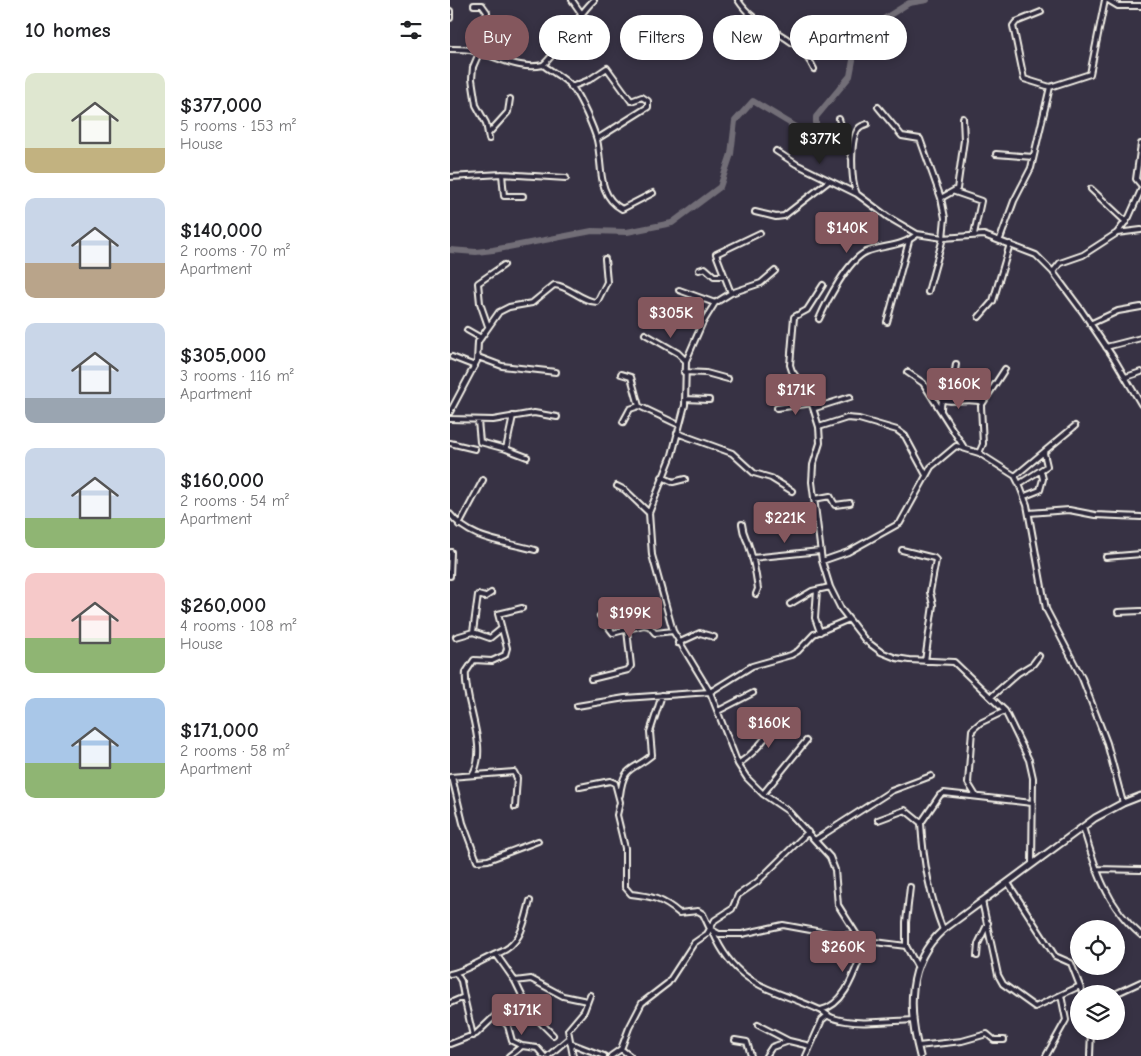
<!DOCTYPE html>
<html lang="en">
<head>
<meta charset="utf-8">
<style>
	:root { --surface:#fff; --page:#f6f6f6; --text:#202124; --muted:#757577; --accent:#84575d }
	body { margin:0; font-family:"Comic Neue",sans-serif; background:var(--page); color:var(--text); height:100vh; display:flex; flex-direction:column; font-size:19px; white-space:nowrap }
	* { box-sizing:border-box; margin:0 }
	p { font-size:16px; color:var(--muted) }
	.icon { flex:none; width:28px; height:28px; fill:none; stroke:currentColor; stroke-width:2; stroke-linecap:round; stroke-linejoin:round }
	.map { position:relative; flex:1; overflow:hidden }
	.side { display:flex; flex-direction:column; background:var(--surface); width:450px }
	.side>* { flex:none }
	.hud { position:absolute; left:15px; top:15px; width:475px; height:45px; display:flex; gap:10px }
	.fabs { position:absolute; left:620px; top:920px; display:grid; gap:10px }
	.fabs a { display:grid; place-items:center; width:55px; height:55px; border-radius:50%; background:var(--surface); box-shadow:0 2px 8px #0003; font-size:25px }
	.price { position:absolute; translate:-50% -42px; padding:0 11px; border-radius:5px; background:var(--accent); color:#fff; font-size:16px; line-height:32px; filter:drop-shadow(0 1px 2px #0008) }
	.price::after { content:''; position:absolute; left:50%; top:30px; width:15px; height:11px; margin-left:-8px; background:inherit; clip-path:polygon(0 0,100% 0,50% 100%) }
	.price.active { background:#222; color:#fff }
	ul { padding:0; list-style:none }
	li { display:flex; align-items:center; gap:15px; height:125px; padding:0 25px }
	li span { display:grid; place-items:center; flex:none; width:140px; height:100px; border-radius:10px; color:#555 }
	li>.icon { margin-inline-start:auto }
	span .icon { width:60px; height:60px; fill:#fffc; stroke-width:1 }
	li b { font-size:21px }
	h2 { display:flex; justify-content:space-between; align-items:center; height:60px; padding:0 25px; font-size:21px }
	.tag { padding:0 18px; border-radius:22px; background:var(--surface); box-shadow:0 2px 8px #0003; font-size:18px; line-height:45px }
	.tag.active { background:var(--accent); color:#fff }
	main { display:flex; flex:1; min-height:0 }
	.map>svg:first-child { display:block }
	.lines { fill:none; stroke-linecap:round; stroke-linejoin:round }
	.river { stroke:#726e77; stroke-width:6 }
	.minor-casing { stroke:#f4f1e8; stroke-width:8 }
	.tertiary-casing { stroke:#f4f1e8; stroke-width:9 }
	.minor { stroke:#2f2a3d; stroke-width:4 }
	.tertiary { stroke:#2f2a3d; stroke-width:5 }
</style>
</head>
<body>
<main>
<section class="side">
<h2>10 homes<svg class="icon" aria-label="filters" viewBox="0 0 24 24"><path d="M4 7h16M4 17h16"/><circle cx="9" cy="7" r="2"/><circle cx="15" cy="17" r="2"/></svg></h2>
<ul>
<li><span style="background:linear-gradient(#dfe7d0 75%,#c2b280 0)"><svg class="icon" aria-label="home" viewBox="0 0 24 24"><path d="M3 11l9-7 9 7M6 9v11h12V9"/></svg></span><div><b>$377,000</b><p>5 rooms · 153 m²</p><p>House</p></div></li>
<li><span style="background:linear-gradient(#c9d6e8 65%,#b9a48a 0)"><svg class="icon" aria-label="home" viewBox="0 0 24 24"><path d="M3 11l9-7 9 7M6 9v11h12V9"/></svg></span><div><b>$140,000</b><p>2 rooms · 70 m²</p><p>Apartment</p></div></li>
<li><span style="background:linear-gradient(#c9d6e8 75%,#9aa5b1 0)"><svg class="icon" aria-label="home" viewBox="0 0 24 24"><path d="M3 11l9-7 9 7M6 9v11h12V9"/></svg></span><div><b>$305,000</b><p>3 rooms · 116 m²</p><p>Apartment</p></div></li>
<li><span style="background:linear-gradient(#c9d6e8 70%,#8fb573 0)"><svg class="icon" aria-label="home" viewBox="0 0 24 24"><path d="M3 11l9-7 9 7M6 9v11h12V9"/></svg></span><div><b>$160,000</b><p>2 rooms · 54 m²</p><p>Apartment</p></div></li>
<li><span style="background:linear-gradient(#f6c9c9 65%,#8fb573 0)"><svg class="icon" aria-label="home" viewBox="0 0 24 24"><path d="M3 11l9-7 9 7M6 9v11h12V9"/></svg></span><div><b>$260,000</b><p>4 rooms · 108 m²</p><p>House</p></div></li>
<li><span style="background:linear-gradient(#a9c7e8 65%,#8fb573 0)"><svg class="icon" aria-label="home" viewBox="0 0 24 24"><path d="M3 11l9-7 9 7M6 9v11h12V9"/></svg></span><div><b>$171,000</b><p>2 rooms · 58 m²</p><p>Apartment</p></div></li>
</ul>
</section>
<div class="map">
<svg width="691" height="1056" viewBox="0 0 691 1056">
	<rect width="100%" height="100%" fill="#373244"/>
	<filter id="ink" filterUnits="userSpaceOnUse"><feTurbulence type="fractalNoise" baseFrequency=".02" numOctaves="2"/><feDisplacementMap in="SourceGraphic" scale="10" xChannelSelector="R" yChannelSelector="G"/><feConvolveMatrix kernelMatrix="1 2 1 2 8 2 1 2 1" color-interpolation-filters="sRGB"/></filter>
	<g filter="url(#ink)">
		<g class="lines">
			<path class="river" d="M0 250 26 252 43 250 142 231 177 232 222 223 270 187 281 154 285 121 303 101 358 134 366 130V117L400 76 410 23 424 25 459 3 477 0"/>
			<defs>
				<path id="minor" d="M122 0 131 13
					M288 0C308 32 347 32 364 69
					M658 0 668 6H691
					M24 5H32L37 12 29 53 23 67 22 79 26 105 36 123 39 139
					M0 11V18
					M591 12 566 22 563 26 574 79 600 87
					M0 49C7 49 13 49 20 50 43 54 68 71 93 65 112 48 123 20 144 0
					M93 65C102 72 115 78 123 88 131 100 143 126 147 140 153 165 146 195 172 209L203 193
					M121 87 139 80 157 68 181 101 192 97 198 101V107L147 139
					M428 107 452 136 470 139 491 198 495 218 493 238 478 292
					M389 119 402 159
					M417 124C415 125 412 125 410 127 399 135 401 182 407 194L438 217 467 234 493 238 534 235 586 255 603 272 632 311 665 360 691 404
					M39 133 58 112 60 99
					M691 144 686 179 691 185
					M326 151 346 164 407 194
					M546 154 583 157
					M52 174 54 196H73
					M0 177 52 174 116 178
					M641 189 676 222
					M505 192 531 201 524 234
					M491 198 507 189 514 140 513 118
					M305 212 326 217 334 216 379 181
					M667 233 691 230
					M550 239 564 201 581 168 600 87 640 74 655 0
					M249 270 255 268 264 276H274
					M325 271 311 283 281 293 265 303 252 324 236 361 235 405 222 455 199 513 202 555 223 631 260 692 288 764 297 778 313 794 338 811 380 857 385 870 388 905 407 935 417 941 456 946 467 966
					M603 272 610 263 633 255 667 233 679 217 691 190
					M373 285 357 310 344 317 340 365 342 371 359 395 369 427 370 443 363 465 362 482 372 561 380 587 391 609 415 640 431 652 446 658 459 660 504 662 555 711 579 760 583 778 582 863
					M229 290 265 303
					M281 293 266 254 310 233
					M529 317 543 301 560 244
					M369 319C377 301 398 260 416 252 433 245 453 247 467 234
					M437 322 459 241
					M640 324 668 311 691 307
					M38 326 30 303 28 283 54 265
					M17 330 31 338
					M195 334 228 353 236 361
					M656 347 691 338
					M2 357 25 366
					M28 357 52 366 106 372
					M234 372 256 373 278 379
					M457 372 473 383 513 446
					M171 374 181 377 189 406
					M676 377 691 372
					M235 399 259 400
					M491 399C505 404 518 397 533 402
					M327 408 363 403
					M365 408 400 397
					M491 411C490 392 505 382 506 364
					M0 412 27 361 28 342 49 312 59 307 82 303 104 285C118 285 132 302 147 302L157 282 155 259
					M63 416 56 449 77 457
					M0 419 43 420 84 413 107 417
					M28 421 30 442 56 449
					M173 422 180 409 189 406 229 425
					M369 427 397 418 409 419 447 430 455 436 476 475
					M227 433 282 453 304 473 321 478 342 491
					M0 443 25 449
					M529 453 533 444 531 406 555 369
					M565 476 625 426
					M212 477 223 482 235 479
					M569 484 597 466 594 453
					M167 486 175 490 199 513
					M575 496 590 490 593 479 591 471
					M364 499 380 496 385 505 400 503
					M579 513 619 510 645 515 691 517
					M0 514C21 541 54 541 85 550
					M292 524C293 534 295 536 298 543 303 557 306 574 308 589L306 594
					M9 525 33 480
					M452 550 484 558 486 560 480 592 483 605 475 661
					M656 557 691 554
					M302 558 370 551
					M372 561 398 552 450 523 481 467 506 446 529 453 565 476 569 484 577 505 596 609 632 678 657 743 673 803
					M0 576 1 552
					M367 590 365 618 370 632
					M340 604 362 591 380 587
					M668 612 691 611
					M150 616 163 633 194 625 199 626 205 633 223 631
					M23 632 28 595 35 597 41 593
					M6 637 23 632 40 638 51 629
					M228 643 250 633 264 637
					M141 679 178 670 181 666 177 630
					M541 697 568 673 583 664 589 656
					M127 706 175 698 260 692 302 666 341 655 348 651 364 634 397 620
					M268 711 303 693
					M288 764C307 752 319 735 329 716
					M22 775C40 748 13 701 16 672L24 660 42 661 55 655 57 648 48 614 72 608
					M0 777 64 772 67 778 65 807
					M2 777 13 823 27 861 38 860 88 841
					M130 787 160 781 165 783 170 802 167 815 175 848V887L181 894C201 896 213 899 229 913L248 911 253 914 260 929 269 934H292L333 925 388 935H407
					M313 794 356 741
					M170 795C174 764 182 772 202 755L200 732 212 695
					M526 796 518 783 522 730 530 723 555 711
					M428 820 455 810 471 823
					M633 827C645 868 657 907 691 935
					M365 840 441 791 481 776
					M646 869 691 870
					M558 883 605 956 621 963 633 994
					M532 901 548 975 553 984 585 1007 630 986
					M493 930C480 897 473 859 471 823L490 795 494 793 582 803
					M263 932C287 988 322 988 370 1010 375 1012 378 1017 383 1018 407 1026 438 1021 463 1020
					M456 946V922L460 887
					M46 954C71 946 74 924 80 901
					M527 956 528 944 538 923
					M0 974C13 972 32 960 46 954L65 981 80 1012 103 1035
					M65 981 81 979 113 996 137 1001
					M665 994 691 982
					M14 997 23 1036
					M0 1003 14 997 11 981 6 973
					M371 1010C399 1003 406 964 417 941
					M46 1014 58 1026 62 1041 72 1046 87 1048 94 1056
					M308 1025 339 1041 360 1046
					M285 1040 297 1042 301 1056
					M120 1043 154 1056
					M0 1044 26 1034 49 1012 69 1005 73 997
					M468 1046 512 1041 537 1034 544 1040H554
					M171 1049 179 1028 192 1003 218 983 244 943 257 934 265 920 282 909 288 895 307 882 358 832
					M59 1056 72 1046
					M98 1056 118 1039
					M123 1056 118 1030 134 1011 140 995
					M161 1056 171 1049 180 1056
					M316 1056 322 1047 339 1041
					M356 1056 372 1020 378 1015
					M596 1056 616 1020 611 995
					M640 1056 641 1031"/>
				<path id="tertiary" d="M470 1056C458 1011 456 963 493 930L645 818 673 803 691 796"/>
			</defs>
			<use href="#minor" class="minor-casing"/>
			<use href="#tertiary" class="tertiary-casing"/>
			<use href="#minor" class="minor"/>
			<use href="#tertiary" class="tertiary"/>
		</g>
	</g>
</svg>
<div class="fabs">
<a><svg class="icon" aria-label="locate" viewBox="0 0 24 24"><circle cx="12" cy="12" r="6"/><path d="M12 2v4M12 18v4M2 12h4M18 12h4"/></svg></a>
<a><svg class="icon" aria-label="layers" viewBox="0 0 24 24"><path d="M12 4l9 5-9 5-9-5zM3 14l9 5 9-5"/></svg></a>
</div>
<b class="price active" style="left:370px;top:165px">$377K</b>
<b class="price" style="left:397px;top:254px">$140K</b>
<b class="price" style="left:221px;top:339px">$305K</b>
<b class="price" style="left:509px;top:410px">$160K</b>
<b class="price" style="left:346px;top:416px">$171K</b>
<b class="price" style="left:335px;top:544px">$221K</b>
<b class="price" style="left:180px;top:639px">$199K</b>
<b class="price" style="left:319px;top:749px">$160K</b>
<b class="price" style="left:393px;top:973px">$260K</b>
<b class="price" style="left:72px;top:1036px">$171K</b>
<div class="hud">
<a class="tag active">Buy</a>
<a class="tag">Rent</a>
<a class="tag">Filters</a>
<a class="tag">New</a>
<a class="tag">Apartment</a>
</div>
</div>
</main>
</body>
</html>
